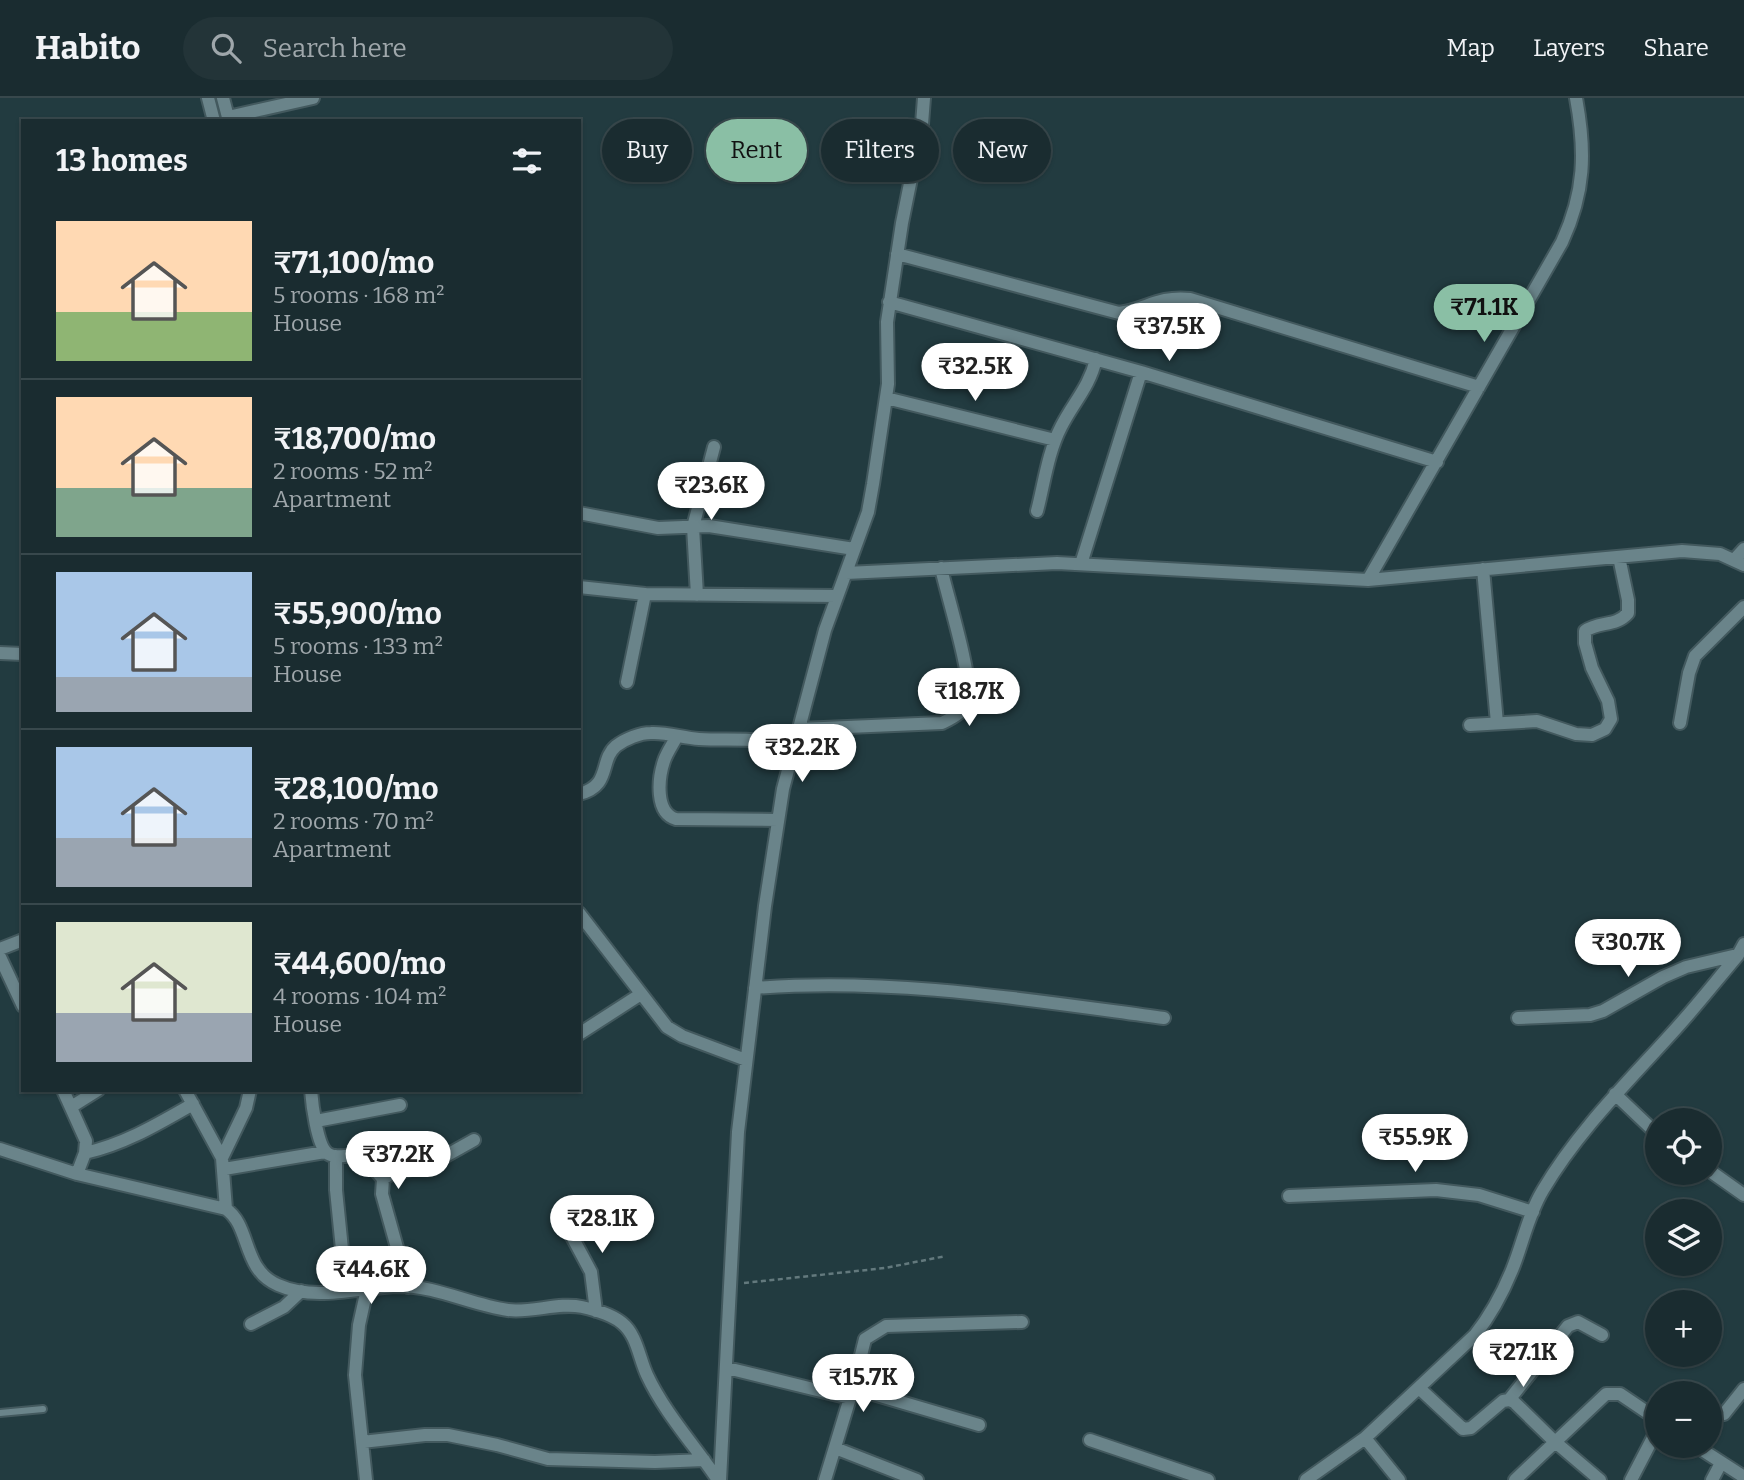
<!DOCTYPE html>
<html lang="en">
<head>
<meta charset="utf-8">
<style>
	:root { --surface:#1a2c30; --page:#233438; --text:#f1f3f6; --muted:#9fa7ab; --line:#38484c; --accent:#8abfa5 }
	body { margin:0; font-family:Bitter,serif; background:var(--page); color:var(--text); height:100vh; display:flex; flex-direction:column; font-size:26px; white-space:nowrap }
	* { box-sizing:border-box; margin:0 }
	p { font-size:23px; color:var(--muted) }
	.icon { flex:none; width:38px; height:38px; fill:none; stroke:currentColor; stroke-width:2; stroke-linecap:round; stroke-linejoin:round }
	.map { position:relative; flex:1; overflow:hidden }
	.drawer { position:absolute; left:21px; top:21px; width:560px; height:973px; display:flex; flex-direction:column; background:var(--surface); border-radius:0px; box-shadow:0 2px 5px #0004,0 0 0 2px var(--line) }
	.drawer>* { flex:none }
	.banner { position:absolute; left:602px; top:21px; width:665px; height:63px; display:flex; gap:14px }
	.buttons { position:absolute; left:1645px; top:1010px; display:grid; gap:14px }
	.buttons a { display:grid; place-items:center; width:77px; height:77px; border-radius:50%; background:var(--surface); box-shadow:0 2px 5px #0004,0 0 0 2px var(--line); font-size:35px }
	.price { position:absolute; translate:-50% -60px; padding:0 16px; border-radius:24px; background:#fff; color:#222; font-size:23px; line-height:46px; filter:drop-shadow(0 2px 4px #0008) }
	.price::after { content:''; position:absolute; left:50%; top:42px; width:21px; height:16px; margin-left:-10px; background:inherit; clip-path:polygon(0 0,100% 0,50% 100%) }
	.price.current { background:var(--accent); color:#111 }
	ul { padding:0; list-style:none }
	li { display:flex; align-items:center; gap:21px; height:175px; padding:0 35px }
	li+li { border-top:2px solid var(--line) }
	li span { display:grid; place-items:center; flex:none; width:196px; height:140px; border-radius:0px; color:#555 }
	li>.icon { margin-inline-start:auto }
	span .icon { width:84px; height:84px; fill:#fffc; stroke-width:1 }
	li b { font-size:30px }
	h2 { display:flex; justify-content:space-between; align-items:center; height:84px; padding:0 35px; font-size:30px }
	.chip { padding:0 24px; border-radius:32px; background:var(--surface); box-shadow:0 2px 5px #0004,0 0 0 2px var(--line); font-size:24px; line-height:63px }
	.chip.current { background:var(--accent); color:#111 }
	header { display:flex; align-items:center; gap:42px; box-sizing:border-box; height:98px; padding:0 35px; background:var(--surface); border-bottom:2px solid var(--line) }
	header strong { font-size:33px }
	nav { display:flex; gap:38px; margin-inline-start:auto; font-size:24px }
	.search { width:490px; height:63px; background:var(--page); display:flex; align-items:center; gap:18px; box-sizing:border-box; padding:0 24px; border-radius:38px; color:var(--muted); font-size:26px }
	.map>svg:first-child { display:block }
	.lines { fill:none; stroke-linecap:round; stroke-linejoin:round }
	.lane-casing { stroke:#43595e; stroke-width:10 }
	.street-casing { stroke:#43595e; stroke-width:16 }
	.path { stroke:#63797d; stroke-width:2.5; stroke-dasharray:5 3.5; stroke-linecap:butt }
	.lane { stroke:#6a848a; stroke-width:6 }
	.street { stroke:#6a848a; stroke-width:12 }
</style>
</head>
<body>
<header>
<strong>Habito</strong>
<div class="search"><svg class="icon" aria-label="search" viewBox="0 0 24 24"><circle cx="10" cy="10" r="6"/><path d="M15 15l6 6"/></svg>Search here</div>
<nav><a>Map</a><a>Layers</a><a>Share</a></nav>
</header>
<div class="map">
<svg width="1744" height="1382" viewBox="0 0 1744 1382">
	<rect width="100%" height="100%" fill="#223b40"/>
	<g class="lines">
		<defs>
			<path id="lane" d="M0 1315 43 1311"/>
			<path id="street" d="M208 0 214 23
				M223 0 229 23
				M228 19 313 0
				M897 156 1119 215C1148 211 1156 198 1190 201L1479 289
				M889 204 1141 274 1437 364
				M886 300 1055 342
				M1037 413C1044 386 1048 354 1061 329 1073 305 1090 288 1096 261
				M579 415 658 430 709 428 854 451
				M1734 462 1744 451
				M1081 466 1141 274
				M1483 471 1497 625
				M846 475 1057 465 1368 482 1682 453 1720 456 1744 467
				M1368 482 1562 144C1585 94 1586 54 1576 0
				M579 489 645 496 837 498
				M697 497 693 429 714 349
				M0 555 23 556
				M627 584 645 496
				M1680 625 1689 575 1695 558 1744 509
				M1470 627 1537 623 1576 636 1592 637 1605 631 1611 621 1608 603 1592 570 1585 545V533C1599 523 1616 529 1628 515V502L1619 459
				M800 631 942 625C954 619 965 614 968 599 972 577 947 497 941 470
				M677 638C673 646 667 654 664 663 658 681 655 715 676 721L778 722
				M579 696C612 688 599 662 616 648 625 641 640 635 651 635 667 634 683 640 699 641 732 643 763 638 795 651
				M579 815 667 929 682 938 746 962
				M0 851 23 842
				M0 859 23 908
				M755 890C892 879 1029 902 1164 920
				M1518 920 1590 917 1603 913 1663 879 1686 869 1737 857
				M579 936 641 896
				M63 992 86 1043 85 1055 77 1076
				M185 992 222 1060 226 1111
				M311 992C312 1005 317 1047 327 1055 334 1061 345 1057 353 1058 366 1060 375 1072 383 1081
				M1615 996 1657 1036
				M71 1009 98 992
				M316 1023 400 1007
				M0 1051 77 1076 226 1111C251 1128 242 1172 278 1187 316 1204 360 1189 399 1188 437 1188 471 1207 508 1212 532 1215 559 1204 582 1209 595 1212 611 1216 622 1225 637 1237 639 1260 647 1277 664 1314 695 1348 718 1382
				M85 1055C125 1046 158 1026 193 1006
				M336 1058V1092L344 1171
				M222 1060 246 1010 250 992
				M224 1071 325 1054
				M1710 1073 1744 1097
				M1289 1098 1436 1092 1479 1097 1533 1114
				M560 1116 591 1174 596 1213
				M408 1189 382 1096 383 1081 389 1077 433 1065 474 1042
				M251 1226 284 1209 301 1193
				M727 1270 850 1300
				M853 1290 979 1327
				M1419 1290 1463 1331 1471 1330 1503 1303 1509 1302 1514 1304 1554 1343 1600 1382
				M1509 1302 1568 1228 1578 1224 1602 1237
				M1724 1316 1744 1291
				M1365 1340 1399 1382
				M1090 1342 1208 1382
				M362 1344 425 1337H448L497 1347 548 1361 655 1364 704 1362
				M1696 1348 1744 1379
				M835 1350 917 1382
				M366 1382 355 1277 359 1227 367 1191
				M720 1382 738 1034 765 808 783 691 825 532 868 414 873 386 888 286 887 224 902 125 922 26 924 0
				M825 1382 853 1290 865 1241 886 1228 1022 1224
				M1306 1382 1365 1340 1475 1237C1490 1218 1503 1194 1512 1172 1523 1145 1528 1117 1543 1092 1578 1033 1626 986 1672 935 1695 910 1716 883 1738 857L1744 846
				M1515 1382 1606 1296H1620L1657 1321
				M1631 1382 1657 1332
				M1712 1382 1721 1365"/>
		</defs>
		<use href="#lane" class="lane-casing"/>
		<use href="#street" class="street-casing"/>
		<path class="path" d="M744 1185 885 1170 946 1158"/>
		<use href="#lane" class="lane"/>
		<use href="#street" class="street"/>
	</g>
</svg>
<div class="buttons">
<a><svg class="icon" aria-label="locate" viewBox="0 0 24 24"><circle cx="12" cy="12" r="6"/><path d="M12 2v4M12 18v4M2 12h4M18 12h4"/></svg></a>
<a><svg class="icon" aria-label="layers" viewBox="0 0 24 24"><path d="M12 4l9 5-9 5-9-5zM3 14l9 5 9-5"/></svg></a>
<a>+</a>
<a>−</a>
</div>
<b class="price current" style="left:1484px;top:246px">₹71.1K</b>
<b class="price" style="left:1169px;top:265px">₹37.5K</b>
<b class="price" style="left:975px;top:305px">₹32.5K</b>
<b class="price" style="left:711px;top:424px">₹23.6K</b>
<b class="price" style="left:969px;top:630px">₹18.7K</b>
<b class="price" style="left:802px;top:686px">₹32.2K</b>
<b class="price" style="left:1628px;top:881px">₹30.7K</b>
<b class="price" style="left:1415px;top:1076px">₹55.9K</b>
<b class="price" style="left:398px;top:1093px">₹37.2K</b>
<b class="price" style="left:602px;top:1157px">₹28.1K</b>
<b class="price" style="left:371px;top:1208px">₹44.6K</b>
<b class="price" style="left:1523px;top:1291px">₹27.1K</b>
<b class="price" style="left:863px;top:1316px">₹15.7K</b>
<div class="banner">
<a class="chip">Buy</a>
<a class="chip current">Rent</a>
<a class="chip">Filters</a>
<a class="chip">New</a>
</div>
<section class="drawer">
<h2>13 homes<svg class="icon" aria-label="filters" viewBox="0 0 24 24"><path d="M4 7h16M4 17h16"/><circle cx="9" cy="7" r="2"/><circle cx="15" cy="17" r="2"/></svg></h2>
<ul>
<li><span style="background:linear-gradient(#ffd9b3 65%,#8fb573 0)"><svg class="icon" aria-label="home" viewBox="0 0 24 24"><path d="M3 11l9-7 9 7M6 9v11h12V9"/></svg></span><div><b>₹71,100/mo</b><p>5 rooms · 168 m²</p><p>House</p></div></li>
<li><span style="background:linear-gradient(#ffd9b3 65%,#7fa58c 0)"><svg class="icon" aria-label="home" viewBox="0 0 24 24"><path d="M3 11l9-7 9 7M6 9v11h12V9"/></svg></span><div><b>₹18,700/mo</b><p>2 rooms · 52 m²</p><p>Apartment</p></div></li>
<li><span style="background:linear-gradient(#a9c7e8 75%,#9aa5b1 0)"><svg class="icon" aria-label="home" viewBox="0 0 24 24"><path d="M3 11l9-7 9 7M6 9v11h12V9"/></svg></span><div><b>₹55,900/mo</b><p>5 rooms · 133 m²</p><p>House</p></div></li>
<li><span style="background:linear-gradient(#a9c7e8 65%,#9aa5b1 0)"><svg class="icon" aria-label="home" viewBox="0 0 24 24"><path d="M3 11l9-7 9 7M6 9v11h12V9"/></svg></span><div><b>₹28,100/mo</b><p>2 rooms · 70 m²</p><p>Apartment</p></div></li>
<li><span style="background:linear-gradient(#dfe7d0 65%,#9aa5b1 0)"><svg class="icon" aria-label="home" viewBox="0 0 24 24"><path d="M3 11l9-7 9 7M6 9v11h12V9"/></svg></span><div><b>₹44,600/mo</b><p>4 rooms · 104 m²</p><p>House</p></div></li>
</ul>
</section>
</div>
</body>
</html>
